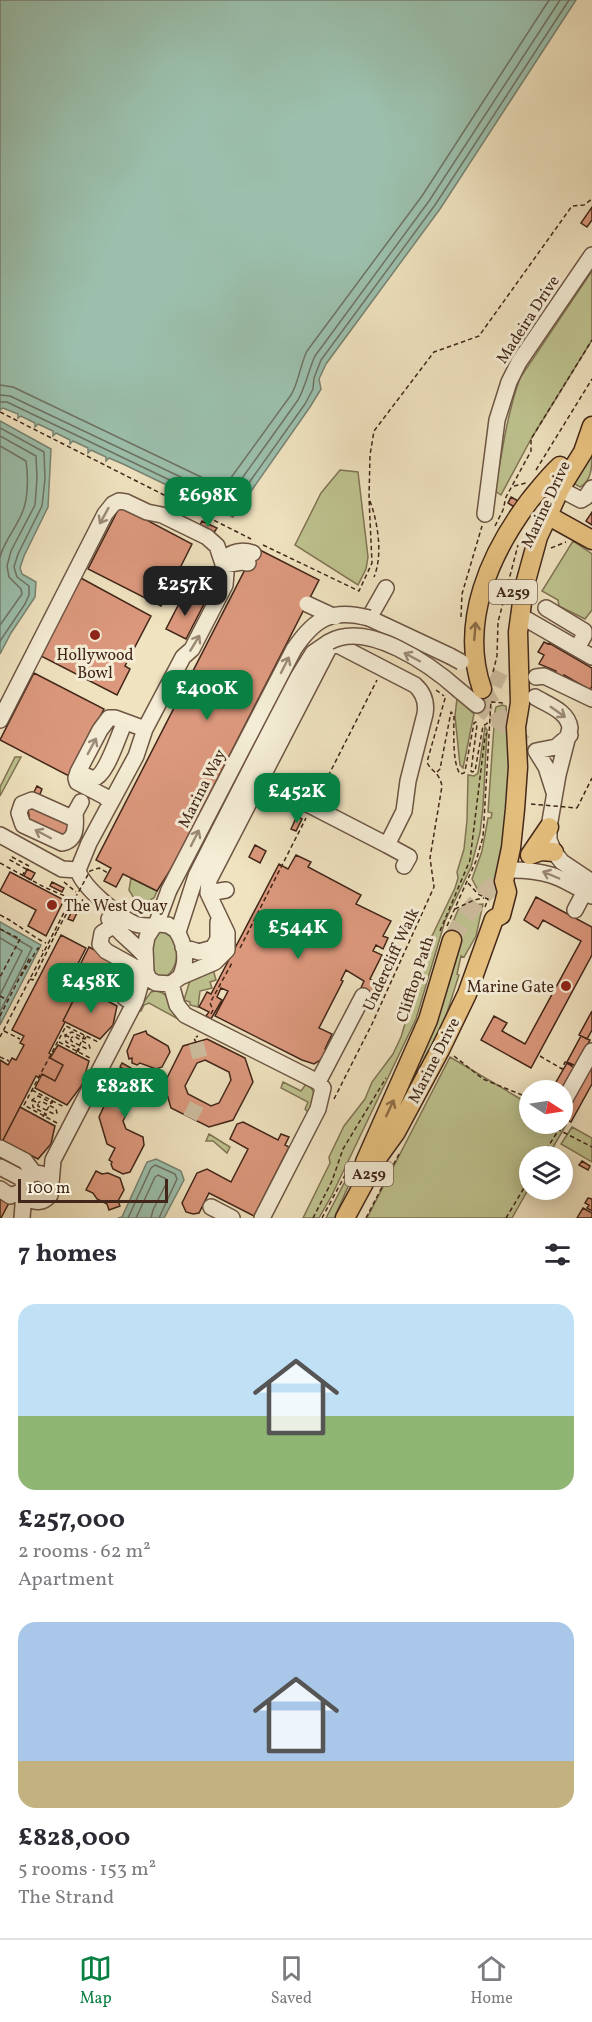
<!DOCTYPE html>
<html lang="en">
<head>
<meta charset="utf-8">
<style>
	:root { --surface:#fff; --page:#f2f2f3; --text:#2b2b33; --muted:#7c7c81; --line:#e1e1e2; --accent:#0b8043 }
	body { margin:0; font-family:Vollkorn,serif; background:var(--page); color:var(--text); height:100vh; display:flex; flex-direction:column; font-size:22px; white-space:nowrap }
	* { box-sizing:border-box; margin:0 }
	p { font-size:20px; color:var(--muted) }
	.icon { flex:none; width:33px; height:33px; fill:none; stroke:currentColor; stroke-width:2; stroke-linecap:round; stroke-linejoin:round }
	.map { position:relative; height:1218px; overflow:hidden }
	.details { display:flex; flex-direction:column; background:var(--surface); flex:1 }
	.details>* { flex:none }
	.needle { width:39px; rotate:102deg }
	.controls { position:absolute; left:519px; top:1080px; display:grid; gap:12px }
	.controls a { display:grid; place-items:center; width:54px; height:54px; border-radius:50%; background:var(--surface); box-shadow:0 3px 15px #0003; font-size:30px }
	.scale { position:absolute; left:18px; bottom:15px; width:150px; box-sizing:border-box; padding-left:6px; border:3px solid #412619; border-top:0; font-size:16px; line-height:21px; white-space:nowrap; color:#412619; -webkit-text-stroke:4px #f5edd6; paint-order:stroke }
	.price { position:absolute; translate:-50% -51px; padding:0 14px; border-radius:12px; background:var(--accent); color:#fff; font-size:20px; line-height:39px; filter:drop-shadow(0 2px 3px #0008) }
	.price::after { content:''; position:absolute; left:50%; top:36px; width:18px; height:14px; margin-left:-9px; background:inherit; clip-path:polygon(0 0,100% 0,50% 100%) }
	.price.on { background:#222; color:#fff }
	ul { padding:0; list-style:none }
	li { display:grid; align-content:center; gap:12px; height:318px; padding:0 18px }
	li span { display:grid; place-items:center; height:186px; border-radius:18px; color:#555 }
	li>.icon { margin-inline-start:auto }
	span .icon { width:108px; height:108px; fill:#fffc; stroke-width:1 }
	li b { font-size:26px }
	h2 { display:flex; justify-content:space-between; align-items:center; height:72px; padding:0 18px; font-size:26px }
	.dock { display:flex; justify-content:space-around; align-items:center; height:84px; border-top:2px solid var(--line); background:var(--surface); font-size:16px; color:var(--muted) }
	.dock a { display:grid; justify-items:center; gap:3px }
	.dock .on { color:var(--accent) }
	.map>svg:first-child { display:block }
	.green { fill:#bec38f; stroke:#807454; stroke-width:1.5 }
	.water { fill:#9bbfac; stroke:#778271; stroke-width:1.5 }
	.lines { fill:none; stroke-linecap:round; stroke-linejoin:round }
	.shore { stroke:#6e7262; stroke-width:1.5 }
	.building { fill:#dc987d; stroke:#412619; stroke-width:1.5; fill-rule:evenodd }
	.minor-tunnel { stroke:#cdbd9f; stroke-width:15; stroke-dasharray:15 8; stroke-linecap:butt }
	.major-tunnel { stroke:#cdbd9f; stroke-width:18; stroke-dasharray:18 9; stroke-linecap:butt }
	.minor-casing { stroke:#6d5543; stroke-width:18 }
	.major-casing { stroke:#412619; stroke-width:21 }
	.path { stroke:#412619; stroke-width:1.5; stroke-dasharray:4.5 3; stroke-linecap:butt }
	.minor { stroke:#f5edd6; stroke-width:15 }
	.major { stroke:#e8c280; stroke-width:18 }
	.minor-bridge-casing { stroke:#6d5543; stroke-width:18; stroke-linecap:butt }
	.path-bridge { stroke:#412619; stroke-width:1.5; stroke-dasharray:4.5 3; stroke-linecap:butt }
	.minor-bridge { stroke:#f5edd6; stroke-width:15 }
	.oneway { stroke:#9b8a78 }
	.oneway2 { stroke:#8c6c47 }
	.poi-dot { fill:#8f2418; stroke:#f5edd6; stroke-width:2 }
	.labels { text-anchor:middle; stroke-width:6; stroke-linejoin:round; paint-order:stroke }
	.shield { fill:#f5edd6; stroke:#776252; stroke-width:1.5 }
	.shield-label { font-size:15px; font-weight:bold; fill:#412619 }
	.street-label { font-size:16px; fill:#412619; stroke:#f5edd6 }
	.poi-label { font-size:16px; fill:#412619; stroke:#f5edd6 }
</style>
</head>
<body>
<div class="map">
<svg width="592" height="1218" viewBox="0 0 592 1218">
	<rect width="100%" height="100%" fill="#f0e3c0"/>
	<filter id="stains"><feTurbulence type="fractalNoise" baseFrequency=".00333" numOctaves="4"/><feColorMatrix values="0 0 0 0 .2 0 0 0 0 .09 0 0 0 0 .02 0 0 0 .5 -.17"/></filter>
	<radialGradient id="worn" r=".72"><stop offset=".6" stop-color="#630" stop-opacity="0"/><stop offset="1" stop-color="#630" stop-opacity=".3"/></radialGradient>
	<path class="green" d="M592 271V340L531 439 501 495 495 491C502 453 507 414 520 378Z
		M592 452C592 466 592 481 580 487L573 483Z
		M340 470 358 472 368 557 366 569 358 585 295 545 321 493Z
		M573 541 592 554V610L585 619 559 606 558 600 542 591Z
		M457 698 474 714 463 768 460 765 455 716Z
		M502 705 506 706C507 726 509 747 509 767 509 810 502 852 492 893L487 894 479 892 472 879 482 851 488 818H491L492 813 488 812 495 711 496 707Z
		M485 727 487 730 483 807 480 833 471 867 445 921 416 1019 332 1195 319 1218H303L330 1163 329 1157 344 1126 365 1099 372 1082 393 1054 401 1037 431 938 455 888 458 878 457 872 464 849 467 820 468 775 474 776 478 773Z
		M15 757H21L0 796V787Z
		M131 878 157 891 154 898 143 903 135 900 129 890Z
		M483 904 476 936 464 957 461 956 457 974 459 975 445 1019 378 1148 446 938 458 910 470 905Z
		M162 931C181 937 182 967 164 978L154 975 148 954 157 932Z
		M213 969 216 980 210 982 212 988 200 991 198 1007 190 1005V1002L184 1000 191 977Z
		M155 991C169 991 174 1009 180 1020L149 1003 144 1005 141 1011 138 1010 151 992Z
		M450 1057 529 1104 530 1124 563 1123 566 1125 548 1156H530L529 1188 512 1218H367Z
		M283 1082 301 1091 306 1084 312 1089 316 1097 309 1113 305 1109 308 1102 281 1088Z
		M572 1127 592 1138V1162L561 1144Z
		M209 1134 230 1147 227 1153 213 1141H206Z
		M352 1168 356 1169 334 1218H326Z"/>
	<path class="water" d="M0 0H576L440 209 326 364 319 379 321 389 310 407 233 517 123 464 109 458 106 461V457L91 450 88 453V448L73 441 70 444V440L56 433 53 436V431L38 424 35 427V423L21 416 18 418V414L3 408 0 410Z
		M0 421 51 449 48 507 24 556 20 568 22 574 36 582 35 597 11 633 0 654Z
		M0 922 41 945 0 1025Z
		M156 1159 181 1171 184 1180 164 1218H118L122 1217 147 1162Z"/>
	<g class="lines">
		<path class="shore" d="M0 385 13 387 222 487 225 486 291 395C299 382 300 365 307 351L422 196 549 0
			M0 395 10 396 225 498H228L298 400C306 386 308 371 315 356L429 201 560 0
			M0 402H7L228 508H231L305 404 313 389 314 378 321 360 435 205 569 0
			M0 428 44 452 45 479 42 506 18 554 14 567 17 577 29 586V595L25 604 0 641
			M0 436 36 456 37 478 35 505 11 551 7 566 9 577 21 589 22 594 0 625
			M0 446 26 461C28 473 28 492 25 504 21 523 5 538 0 557
			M0 929 32 948 0 1012
			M0 938 22 951 0 995
			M128 1218 151 1168 155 1165 175 1174 177 1179 159 1218
			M136 1218 155 1177 158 1175 166 1179 167 1182 153 1210 151 1218"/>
	</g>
	<path class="building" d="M592 207V220L587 227 581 223Z
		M511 497 520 502 516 508 508 503Z
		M120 506 192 544 161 606 88 569Z
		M592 512V525L586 521Z
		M202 521 217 528 213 534 199 527Z
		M256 548 319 580 174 864 157 891 123 874 116 887 104 881 111 868 96 860Z
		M79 577 151 616 125 666 130 669 117 695 39 655Z
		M184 594 204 604 186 639 166 629Z
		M544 642 548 644 549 643 592 668V686L590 690 564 675 562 677 556 674V671L539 664 544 655 538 652Z
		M34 673 104 709 69 776 0 740Z
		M37 786 42 789 38 799 32 796Z
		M37 805 71 823 63 839 30 823 28 809Z
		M297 816 302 819 296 831 291 829Z
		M255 845 266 851 260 863 249 857Z
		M296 855 311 862 308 867 361 895 356 904 391 921 383 936 388 938 383 949 376 945 373 951 382 955 370 979 383 985 377 996 361 988 364 981 346 970 341 980 343 981 319 1028 332 1034 325 1049 327 1050 322 1059 314 1064 302 1060 215 1016 228 991 221 988 217 997 222 1000 211 1019 206 1016 209 1012 199 1007 207 992 211 994 279 864 288 869Z
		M27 869 35 873 31 880 24 876Z
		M10 872 64 900 46 936 28 926 36 910 0 891Z
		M52 882 64 888 62 892 50 886Z
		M536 897 592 927V955L531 1068 481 1040 494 1016 507 1023 502 1031 525 1044 581 941 543 920 538 929 524 920Z
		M75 905 80 907 73 921 68 919Z
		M61 935 86 948 69 981 80 987 63 1021 65 1022 49 1053 52 1055 50 1058 63 1065 55 1081 42 1074 40 1078 36 1076 2 1142 0 1141V1060L8 1065 12 1058 16 1060 24 1045 20 1043 24 1036 12 1030Z
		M89 947 132 970 123 988 103 978 102 981 87 974 90 970 80 965Z
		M86 974 103 982 98 993 80 984Z
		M80 987 117 1006 113 1025 100 1039 63 1021Z
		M592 1011V1030L587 1039 579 1035Z
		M146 1031 147 1034 168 1046 170 1052 162 1067 156 1069 140 1063 137 1065 132 1063V1058L129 1059 127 1051 134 1035Z
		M581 1036 590 1040 576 1066 567 1062Z
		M207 1039 245 1058 253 1082 233 1120 209 1127 171 1108 164 1084 183 1046ZM205 1060 229 1072 231 1080 219 1103 211 1106 188 1094 185 1086 197 1063Z
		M58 1045 89 1061 82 1085 67 1105 35 1088 42 1074 55 1081 63 1065 50 1058Z
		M122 1063 131 1068 129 1072 120 1067Z
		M567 1063 575 1068 562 1090H555L552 1089Z
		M592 1063V1084L571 1122 562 1117V1106L567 1108Z
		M137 1071 138 1074 145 1072 156 1077 158 1084 155 1093 136 1096 123 1121 126 1129 143 1137 144 1145 130 1172 123 1174 113 1169 111 1164 112 1162 109 1160 115 1148 107 1144 99 1117 105 1104 112 1102 114 1097 112 1090 119 1077Z
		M20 1107 55 1126 51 1144 38 1159 4 1141 2 1142Z
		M243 1122 278 1140 281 1134 289 1137 285 1145 289 1147 254 1216 209 1193 199 1213 193 1214 186 1212 182 1203 197 1173 207 1169 231 1182 248 1149 230 1139 237 1124Z
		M582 1161 590 1166 588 1170 579 1165Z
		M96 1171 102 1174 108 1173 120 1178 124 1190 118 1201 120 1206 109 1210 107 1204 97 1199 93 1193 86 1190Z
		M0 1195 10 1201 1 1218H0Z
		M588 1198 592 1199V1211L587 1208 589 1205 585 1203Z
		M583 1208 592 1213V1218H577Z"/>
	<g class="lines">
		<path class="minor-tunnel" d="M470 666 529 694
			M477 705 536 751
			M196 1043 201 1061
			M113 1100 130 1108
			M190 1118 199 1100"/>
		<path class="major-tunnel" d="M482 689 504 725
			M452 940C467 906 500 877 530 855"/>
		<defs>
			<path id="minor" d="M560 489 581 500 586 497 592 488
				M485 514 497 420 509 382 519 362 592 255
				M222 560C231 552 241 549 253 553
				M223 565 242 562 248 563
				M386 588 369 618 450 656
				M546 608 584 631V636L577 648
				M519 617 526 619 592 657
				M536 677 544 676 592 699
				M460 691 477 705
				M535 697C548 705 568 711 570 728L558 775 549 827V840L554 852 562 862 592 882
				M0 720 105 514 113 504 119 501 126 502 147 512 162 515 207 537 217 546 226 573 225 585 192 649 183 657 145 729 136 756 89 843 78 870
				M78 772 93 779C107 776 118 735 125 722
				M554 792 546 767 536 751 556 747 570 735
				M110 802 104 796 77 782 76 778 78 772 100 730 109 718H115L145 729
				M75 813C76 825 77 840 62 843L23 825 19 813 22 804 32 800 70 817 75 813 81 802
				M0 835 62 869 78 870
				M387 845 409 857 404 866
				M78 870C82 887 119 917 135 924 141 926 147 926 154 926
				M506 870C545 869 559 876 592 896
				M208 893 226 890
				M575 910 585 891
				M109 919C118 933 133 942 144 955
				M156 925 169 890
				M113 926 102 933 100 944 106 951 133 966C134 978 125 986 125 998L134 1004
				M178 932 196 876 293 685 313 653 329 642
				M183 947 199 952 213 948 218 939V922
				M180 977C188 961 185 944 176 930L168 925 159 924 154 926 147 937 145 948 146 972 149 979 156 983 171 984 180 977 215 962 227 950V933L208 893 209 880 332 642 415 685C424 693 427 702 425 714L408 781 404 811 387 845 261 780
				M171 984 177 1005 185 1015 318 1082 323 1088 318 1109 262 1218
				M318 1082 363 996
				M565 1099 592 1051
				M0 1148 25 1161 34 1173
				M0 1167 25 1180
				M50 1181C42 1170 30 1171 23 1183L26 1196C34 1204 43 1203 50 1195L53 1160 136 1000 145 969
				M0 1189 10 1196 23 1191
				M211 1207 232 1218
				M22 1218 24 1192"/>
			<path id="major" d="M547 515 592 540
				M482 689C459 622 490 553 530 500 540 488 549 476 560 466
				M530 855 549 827
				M530 855 541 851 554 852
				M365 1162 428 1020 452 940
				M345 1218 378 1157 396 1132 440 1050 467 994 494 919 501 915 507 892 504 881 511 848 515 809 518 767 516 727 520 703 518 632 524 588 538 537 560 489 583 452 592 426"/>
		</defs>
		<use href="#minor" class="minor-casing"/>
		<use href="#major" class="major-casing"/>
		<path class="path" d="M0 412 251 539
			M536 470 592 379
			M514 486 526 483
			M370 501C378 523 383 555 374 577
			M495 526 503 510 506 497 531 451V439L592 340
			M263 545 359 591 372 563 369 498 370 455 374 431 434 352 479 336 572 206 584 205 592 199
			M551 548 566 542
			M461 617 462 594 482 526
			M493 672 497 656 498 622 518 545
			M436 690 444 696
			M491 702 504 703
			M437 772 440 769 451 712 454 715C454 731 452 762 460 774L464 773 465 771 474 723 476 722 477 725 471 771 472 772 475 771 483 726 489 722
			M318 796 377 680
			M577 808 592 778
			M0 863 44 887 81 903 83 899
			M22 876 26 869 10 860 12 857 29 866
			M64 882 76 892
			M468 883 478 894 484 897
			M485 898 488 899 485 907
			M455 909 474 900 484 898
			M0 915C17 923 29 935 46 943
			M447 926 476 861 483 837 491 701
			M0 929 20 939 0 977
			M440 931 470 860 485 737 487 733
			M240 948 306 818
			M21 976 38 948 43 951
			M30 979 33 980 57 931
			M0 996 7 1000
			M211 1014 213 1010 210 1003 232 963
			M0 1016 30 957
			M4 1031 20 1039
			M65 1035 71 1038V1041L87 1049 90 1048 89 1045 74 1036 71 1038
			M0 1037 71 899
			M59 1042 92 1059
			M196 1043 194 1038 198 1036
			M78 1052 79 1049 66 1042 65 1035 72 1032 85 1039 86 1037
			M454 1056 483 1079 522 1095 530 1101
			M540 1056 562 1069 565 1062 570 1064
			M0 1057 9 1061
			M32 1090 64 1107
			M103 1095 113 1100
			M334 1099 372 1024 434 887 430 858 442 786C439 771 431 772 427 762L446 695
			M32 1100 38 1103V1106L54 1114 57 1113 56 1109 41 1101 38 1103
			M46 1116V1114L33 1107 32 1100 38 1096 52 1103 53 1101
			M57 1123 24 1105 66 1026 98 1042
			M551 1124 559 1130 592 1147
			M542 1156 558 1131
			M313 1218 332 1181 343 1149 386 1078
			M322 1218 350 1166
			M366 1218 400 1152
			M506 1218 530 1178"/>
		<use href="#minor" class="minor"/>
		<use href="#major" class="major"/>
		<defs>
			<path id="minor-bridge" d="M307 604 335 617
				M329 642C368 620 431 665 460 691
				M450 656 461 662
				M169 890 294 649C315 618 332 608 369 618"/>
		</defs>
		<use href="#minor-bridge" class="minor-bridge-casing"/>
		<path class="path-bridge" d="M531 804 577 808
			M57 931 90 871 99 868 108 873
			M76 1053 85 1034
			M43 1117 53 1099"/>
		<use href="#minor-bridge" class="minor-bridge"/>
	</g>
	<defs><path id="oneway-shaft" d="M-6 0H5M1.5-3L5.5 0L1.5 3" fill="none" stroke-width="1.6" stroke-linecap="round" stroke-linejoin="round" transform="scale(1.5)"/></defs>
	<g class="oneway">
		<use href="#oneway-shaft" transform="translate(104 516) rotate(119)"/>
		<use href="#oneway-shaft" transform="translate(195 643) rotate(-59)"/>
		<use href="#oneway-shaft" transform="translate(412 657) rotate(-152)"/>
		<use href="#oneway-shaft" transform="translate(285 665) rotate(-63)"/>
		<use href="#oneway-shaft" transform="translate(558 712) rotate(35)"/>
		<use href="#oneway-shaft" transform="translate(92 746) rotate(-62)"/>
		<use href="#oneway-shaft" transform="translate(43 834) rotate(-152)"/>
		<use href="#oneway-shaft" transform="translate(195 838) rotate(-63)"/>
		<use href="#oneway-shaft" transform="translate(551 875) rotate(-157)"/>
	</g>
	<g class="oneway2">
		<use href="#oneway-shaft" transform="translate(475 631) rotate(-85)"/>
		<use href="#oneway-shaft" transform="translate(390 1108) rotate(-65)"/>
	</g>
	<g class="poi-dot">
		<circle cx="95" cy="635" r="6"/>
		<circle cx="52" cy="905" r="6"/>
		<circle cx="566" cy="986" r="6"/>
	</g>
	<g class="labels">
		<g class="shield">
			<rect x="489" y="580" width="48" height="24" rx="4.5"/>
			<rect x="345" y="1162" width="48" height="24" rx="4.5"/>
		</g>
		<g class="shield-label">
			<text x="513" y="597">A259</text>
			<text x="369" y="1179">A259</text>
		</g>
		<g class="street-label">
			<text transform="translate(527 319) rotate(-57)" y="6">Madeira Drive</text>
			<text transform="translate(545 504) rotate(-65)" y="6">Marine Drive</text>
			<text transform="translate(201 788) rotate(-63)" y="6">Marina Way</text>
			<text transform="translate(390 959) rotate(-65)" y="6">Undercliff Walk</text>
			<text transform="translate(414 979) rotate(-72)" y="6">Clifftop Path</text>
			<text transform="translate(433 1060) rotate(-63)" y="6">Marine Drive</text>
		</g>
		<g class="poi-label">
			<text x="95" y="660">Hollywood<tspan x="95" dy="18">Bowl</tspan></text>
			<text x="64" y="911" text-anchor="start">The West Quay</text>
			<text x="554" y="992" text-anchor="end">Marine Gate</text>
		</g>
	</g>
	<rect width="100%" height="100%" filter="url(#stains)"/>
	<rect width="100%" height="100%" fill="url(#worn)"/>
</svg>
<div class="controls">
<a><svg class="needle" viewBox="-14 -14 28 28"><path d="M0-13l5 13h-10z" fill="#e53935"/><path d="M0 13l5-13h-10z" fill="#7c7c81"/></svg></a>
<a><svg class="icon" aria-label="layers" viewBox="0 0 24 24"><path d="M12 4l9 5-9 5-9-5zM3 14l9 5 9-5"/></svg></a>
</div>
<div class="scale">100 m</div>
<b class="price" style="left:208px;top:528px">£698K</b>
<b class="price on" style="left:185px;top:617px">£257K</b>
<b class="price" style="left:207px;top:721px">£400K</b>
<b class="price" style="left:297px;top:824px">£452K</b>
<b class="price" style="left:298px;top:960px">£544K</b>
<b class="price" style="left:91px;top:1014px">£458K</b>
<b class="price" style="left:125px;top:1119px">£828K</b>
</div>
<section class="details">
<h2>7 homes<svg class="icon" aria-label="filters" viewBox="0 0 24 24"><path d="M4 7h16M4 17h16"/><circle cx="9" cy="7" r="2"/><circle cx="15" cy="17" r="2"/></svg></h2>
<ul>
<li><span style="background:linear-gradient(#bfe0f5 60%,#8fb573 0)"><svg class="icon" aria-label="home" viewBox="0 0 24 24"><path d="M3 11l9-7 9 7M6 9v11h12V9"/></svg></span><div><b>£257,000</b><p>2 rooms · 62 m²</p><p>Apartment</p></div></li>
<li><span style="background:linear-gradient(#a9c7e8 75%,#c2b280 0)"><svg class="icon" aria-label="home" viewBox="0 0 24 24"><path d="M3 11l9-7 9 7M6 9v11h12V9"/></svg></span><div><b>£828,000</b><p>5 rooms · 153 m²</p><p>The Strand</p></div></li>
</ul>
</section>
<nav class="dock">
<a class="on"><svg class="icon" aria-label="map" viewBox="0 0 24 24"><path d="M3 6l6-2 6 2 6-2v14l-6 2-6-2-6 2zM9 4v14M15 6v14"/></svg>Map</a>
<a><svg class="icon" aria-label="saved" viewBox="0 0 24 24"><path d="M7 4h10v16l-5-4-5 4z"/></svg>Saved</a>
<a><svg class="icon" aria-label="home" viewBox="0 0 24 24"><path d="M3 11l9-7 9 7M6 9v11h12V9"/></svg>Home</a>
</nav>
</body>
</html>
